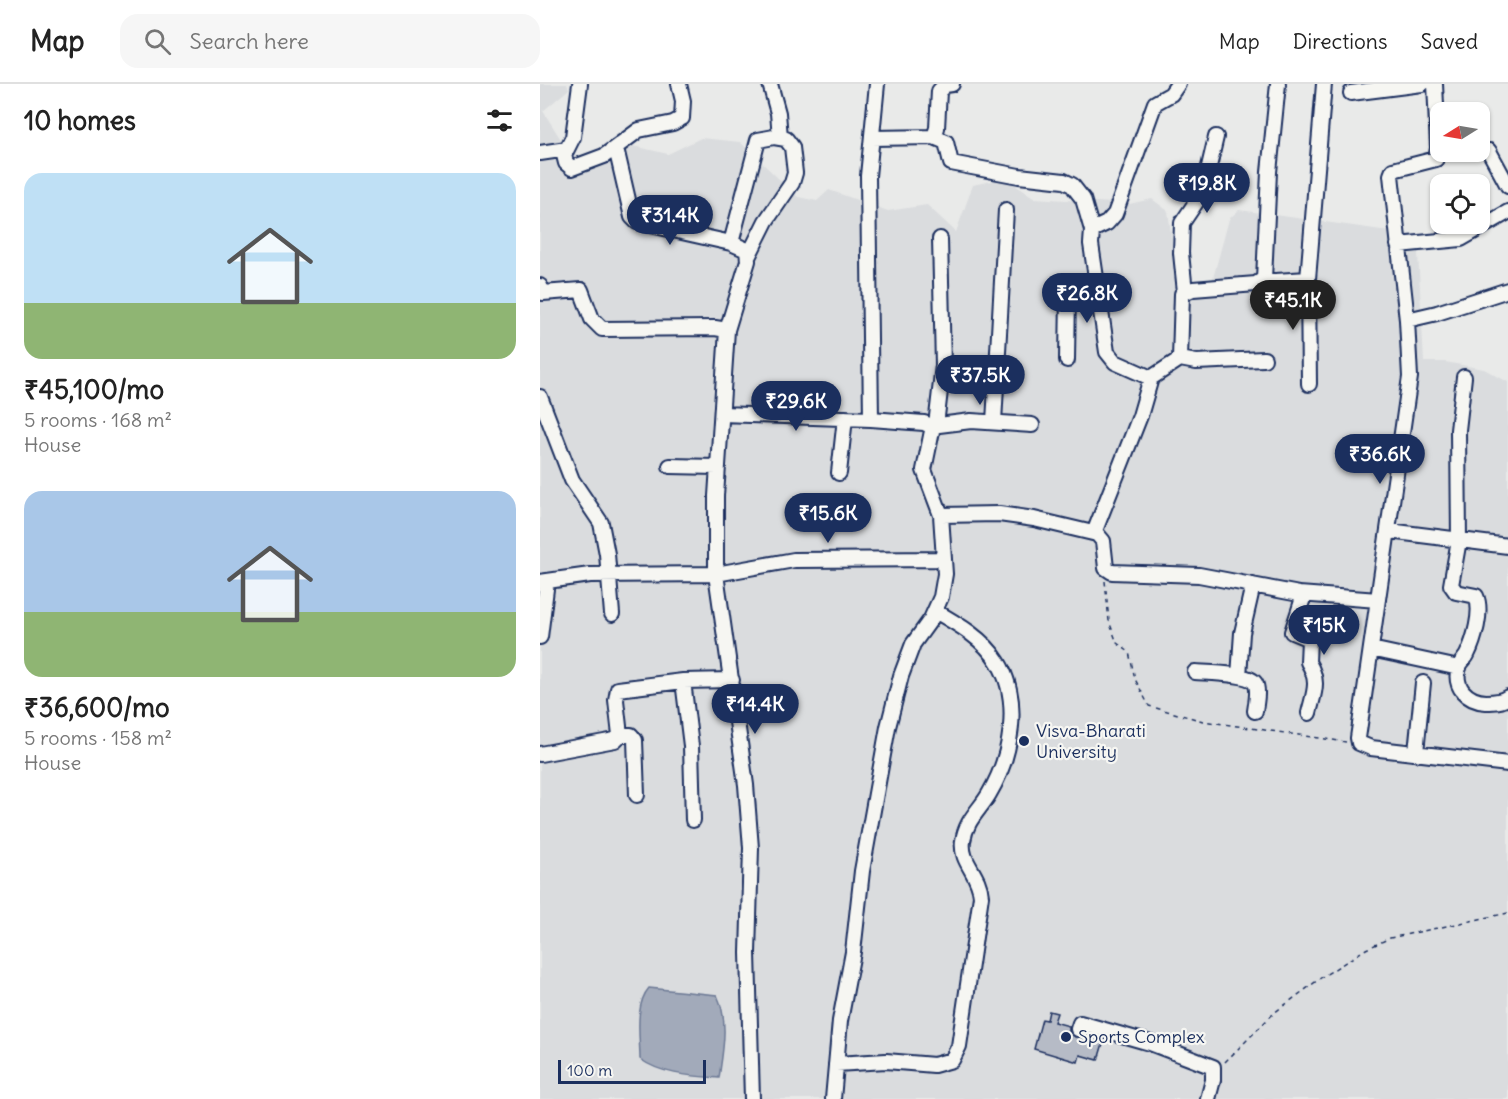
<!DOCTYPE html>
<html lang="en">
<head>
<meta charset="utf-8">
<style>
	:root { --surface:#fff; --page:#f6f6f6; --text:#222; --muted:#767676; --line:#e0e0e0; --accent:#1b2f5e }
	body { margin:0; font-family:Delius,sans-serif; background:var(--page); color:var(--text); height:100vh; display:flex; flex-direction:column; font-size:22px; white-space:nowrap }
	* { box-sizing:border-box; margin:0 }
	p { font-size:20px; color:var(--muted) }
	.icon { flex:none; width:33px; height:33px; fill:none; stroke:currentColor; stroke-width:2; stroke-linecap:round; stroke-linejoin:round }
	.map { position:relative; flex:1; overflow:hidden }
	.details { display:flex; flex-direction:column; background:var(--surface); width:540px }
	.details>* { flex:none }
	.needle { width:39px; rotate:259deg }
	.fabs { position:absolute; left:890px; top:18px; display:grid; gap:12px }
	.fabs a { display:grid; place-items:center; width:60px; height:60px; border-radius:12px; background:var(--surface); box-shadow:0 2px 4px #0004; font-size:30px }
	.scale { position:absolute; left:18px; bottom:15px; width:148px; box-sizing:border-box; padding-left:6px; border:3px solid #1b2f5e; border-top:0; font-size:16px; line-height:21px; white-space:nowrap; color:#1b2f5e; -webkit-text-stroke:4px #f6f6f2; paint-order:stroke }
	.price { position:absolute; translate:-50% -51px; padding:0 14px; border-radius:21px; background:var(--accent); color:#fff; font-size:20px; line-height:39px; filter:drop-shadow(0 2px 3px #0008) }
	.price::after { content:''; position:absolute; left:50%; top:36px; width:18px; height:14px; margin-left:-9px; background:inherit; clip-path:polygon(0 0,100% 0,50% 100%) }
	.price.current { background:#222; color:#fff }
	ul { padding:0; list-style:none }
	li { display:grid; align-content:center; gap:12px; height:318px; padding:0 24px }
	li span { display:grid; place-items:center; height:186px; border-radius:18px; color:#555 }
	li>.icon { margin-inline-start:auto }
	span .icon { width:108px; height:108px; fill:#fffc; stroke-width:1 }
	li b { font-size:26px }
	h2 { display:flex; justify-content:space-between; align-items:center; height:72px; padding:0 24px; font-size:26px }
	header { display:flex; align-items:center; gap:36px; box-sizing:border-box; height:84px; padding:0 30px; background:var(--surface); border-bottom:2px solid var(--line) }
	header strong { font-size:28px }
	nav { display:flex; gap:33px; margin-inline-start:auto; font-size:21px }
	.search { width:420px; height:54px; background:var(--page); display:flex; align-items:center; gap:15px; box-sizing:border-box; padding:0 21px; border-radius:18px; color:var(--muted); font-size:22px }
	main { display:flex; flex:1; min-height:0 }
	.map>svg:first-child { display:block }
	.built { fill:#dadcde }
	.water { fill:#a2aaba; stroke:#6c7995; stroke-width:1.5 }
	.building { fill:#b6bbc6; stroke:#1b2f5e; stroke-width:1.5 }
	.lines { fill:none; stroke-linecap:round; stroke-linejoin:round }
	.minor-casing { stroke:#1b2f5e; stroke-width:18 }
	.path { stroke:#1b2f5e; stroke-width:1.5; stroke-dasharray:4.5 4.5; stroke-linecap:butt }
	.minor { stroke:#f6f6f2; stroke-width:14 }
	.poi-dot { fill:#1b2f5e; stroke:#f6f6f2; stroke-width:2 }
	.labels { text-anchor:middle; stroke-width:4.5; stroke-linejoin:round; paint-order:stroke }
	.poi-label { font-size:18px; fill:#1b2f5e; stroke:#f6f6f2; text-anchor:start }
</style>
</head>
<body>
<header>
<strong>Map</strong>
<div class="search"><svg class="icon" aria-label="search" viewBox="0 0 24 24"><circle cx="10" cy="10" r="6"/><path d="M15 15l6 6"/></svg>Search here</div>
<nav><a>Map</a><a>Directions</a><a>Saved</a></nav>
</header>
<main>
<section class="details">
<h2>10 homes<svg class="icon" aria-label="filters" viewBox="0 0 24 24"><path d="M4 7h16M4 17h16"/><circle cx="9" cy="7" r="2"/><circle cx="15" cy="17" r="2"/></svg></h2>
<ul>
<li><span style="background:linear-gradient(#bfe0f5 70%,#8fb573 0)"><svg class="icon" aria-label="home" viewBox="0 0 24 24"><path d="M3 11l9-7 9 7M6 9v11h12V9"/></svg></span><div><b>₹45,100/mo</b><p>5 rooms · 168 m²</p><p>House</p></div></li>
<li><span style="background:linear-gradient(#a9c7e8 65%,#8fb573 0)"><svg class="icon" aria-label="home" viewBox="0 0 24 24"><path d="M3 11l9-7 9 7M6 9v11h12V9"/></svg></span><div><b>₹36,600/mo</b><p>5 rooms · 158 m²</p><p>House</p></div></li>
</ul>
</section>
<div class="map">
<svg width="968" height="1015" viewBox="0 0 968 1015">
	<rect width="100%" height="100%" fill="#e9eae9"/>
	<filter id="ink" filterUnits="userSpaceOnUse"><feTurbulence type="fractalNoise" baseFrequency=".0167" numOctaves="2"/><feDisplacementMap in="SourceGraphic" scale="12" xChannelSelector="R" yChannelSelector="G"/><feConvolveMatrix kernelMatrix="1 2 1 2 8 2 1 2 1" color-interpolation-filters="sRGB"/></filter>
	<g filter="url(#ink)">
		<path class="built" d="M0 0H27L29 5 3 27 32 73 89 61 128 70 161 54 200 58 258 113 277 117 289 106 348 127 387 121 416 148 433 101 464 94 495 114 589 120 612 115 628 127 637 190 655 202 672 198 689 135 699 126 877 151 884 278H905L944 285 968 298V1015H0Z"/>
		<path class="water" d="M109 904 177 911C189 937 183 966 179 994 153 992 122 991 100 975 100 954 94 921 109 904Z"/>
		<path class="building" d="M509 927 517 929 514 938 529 942V947L535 953 545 950 564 956 558 976 540 971 538 978 494 965 502 935 507 936Z"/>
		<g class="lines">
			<defs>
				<path id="minor" d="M40 0 33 53 24 71 26 79 32 84 64 72 99 46 133 39 142 34 143 17 139 0
					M230 0 238 29 240 53
					M337 0 328 92 331 335 384 339 391 342 392 347 384 386 401 431
					M895 0 898 64 896 75 853 86 851 91 867 236 870 293 818 654 819 659 831 664 968 680
					M811 9 882 0
					M394 53 406 58 411 79 479 92 524 97 532 101 543 115 552 146 551 160 567 268 575 278 611 294
					M332 54 394 53 397 44 399 7 405 1 412 0
					M76 64 92 133 97 138 191 159 207 166 208 177 187 246
					M949 67 968 102
					M0 69 27 65
					M552 146 567 139 575 130 615 19 631 10 638 0
					M191 159 218 56 234 53 246 55 252 63 255 89 252 99 226 137 209 171
					M858 161 921 155 968 128
					M721 198 768 195
					M0 202 3 209 41 206 52 235 62 245 175 244 187 246 176 412V490L254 476 404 475
					M645 208 641 169 642 139 663 108 676 53
					M867 236 897 229 968 206
					M640 275 656 278 724 275
					M527 276 528 210 533 204 557 200
					M924 293 918 346 919 456 911 501 916 508 936 512C943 527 934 557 927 571 925 575 920 579 919 583 913 603 927 617 946 618 954 618 962 618 968 613
					M769 300 768 195 784 0
					M0 313 32 396 61 439 67 470 72 530
					M182 330 331 335
					M454 338 466 126
					M396 341 403 281 400 155
					M391 342 431 337 492 341
					M130 382 177 383
					M299 389 305 334
					M849 447 968 462
					M554 449 600 332 611 294 640 275 642 210 653 205 716 200 724 195 729 88 738 0
					M0 498 50 491 176 490 206 701 211 764 208 869 212 1015
					M764 511 752 548 769 555 768 578C780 598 774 608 769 629
					M0 553 7 497
					M831 565 919 584
					M655 588C667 589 708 589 715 599 719 605 716 620 715 627
					M699 592 702 549 713 501
					M143 597 151 662 153 736
					M80 651H91L95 656 97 711
					M876 668 883 599
					M0 670 75 656 80 651 76 616 78 605 143 597 192 596
					M538 945 540 939 610 959 673 983V996L668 1015
					M296 980 346 977 394 981 412 976 419 962 441 812C439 788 420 779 423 757 426 736 439 727 449 710 471 673 482 617 458 578 444 555 418 540 395 527
					M293 1015 300 937 313 868 322 787 348 643 361 592 373 560 391 535 401 513 405 490 401 431 459 430 494 435 557 450 563 457 566 484 572 488 659 491 759 510 838 516"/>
			</defs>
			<use href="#minor" class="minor-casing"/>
			<path class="path" d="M565 497 569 537 577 559 589 568 595 595 609 622 663 637 806 658
				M685 978 734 929 782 893 826 865 850 854 968 829"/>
			<use href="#minor" class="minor"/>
		</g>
	</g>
	<g class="poi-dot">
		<circle cx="484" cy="657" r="6"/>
		<circle cx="526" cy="953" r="6"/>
	</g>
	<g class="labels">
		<g class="poi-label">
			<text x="496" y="653">Visva-Bharati<tspan x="496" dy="21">University</tspan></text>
			<text x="538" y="959">Sports Complex</text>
		</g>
	</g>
</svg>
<div class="fabs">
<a><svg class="needle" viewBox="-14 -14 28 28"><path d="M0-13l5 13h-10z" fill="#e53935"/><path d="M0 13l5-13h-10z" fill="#767676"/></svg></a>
<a><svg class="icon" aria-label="locate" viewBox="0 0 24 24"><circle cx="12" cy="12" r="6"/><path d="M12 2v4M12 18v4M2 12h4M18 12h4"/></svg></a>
</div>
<div class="scale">100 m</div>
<b class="price" style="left:667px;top:130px">₹19.8K</b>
<b class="price" style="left:130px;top:162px">₹31.4K</b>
<b class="price" style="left:547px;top:240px">₹26.8K</b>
<b class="price current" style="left:753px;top:247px">₹45.1K</b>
<b class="price" style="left:440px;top:322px">₹37.5K</b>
<b class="price" style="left:256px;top:348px">₹29.6K</b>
<b class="price" style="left:840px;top:401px">₹36.6K</b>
<b class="price" style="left:288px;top:460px">₹15.6K</b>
<b class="price" style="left:784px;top:572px">₹15K</b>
<b class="price" style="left:215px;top:651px">₹14.4K</b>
</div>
</main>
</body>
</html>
